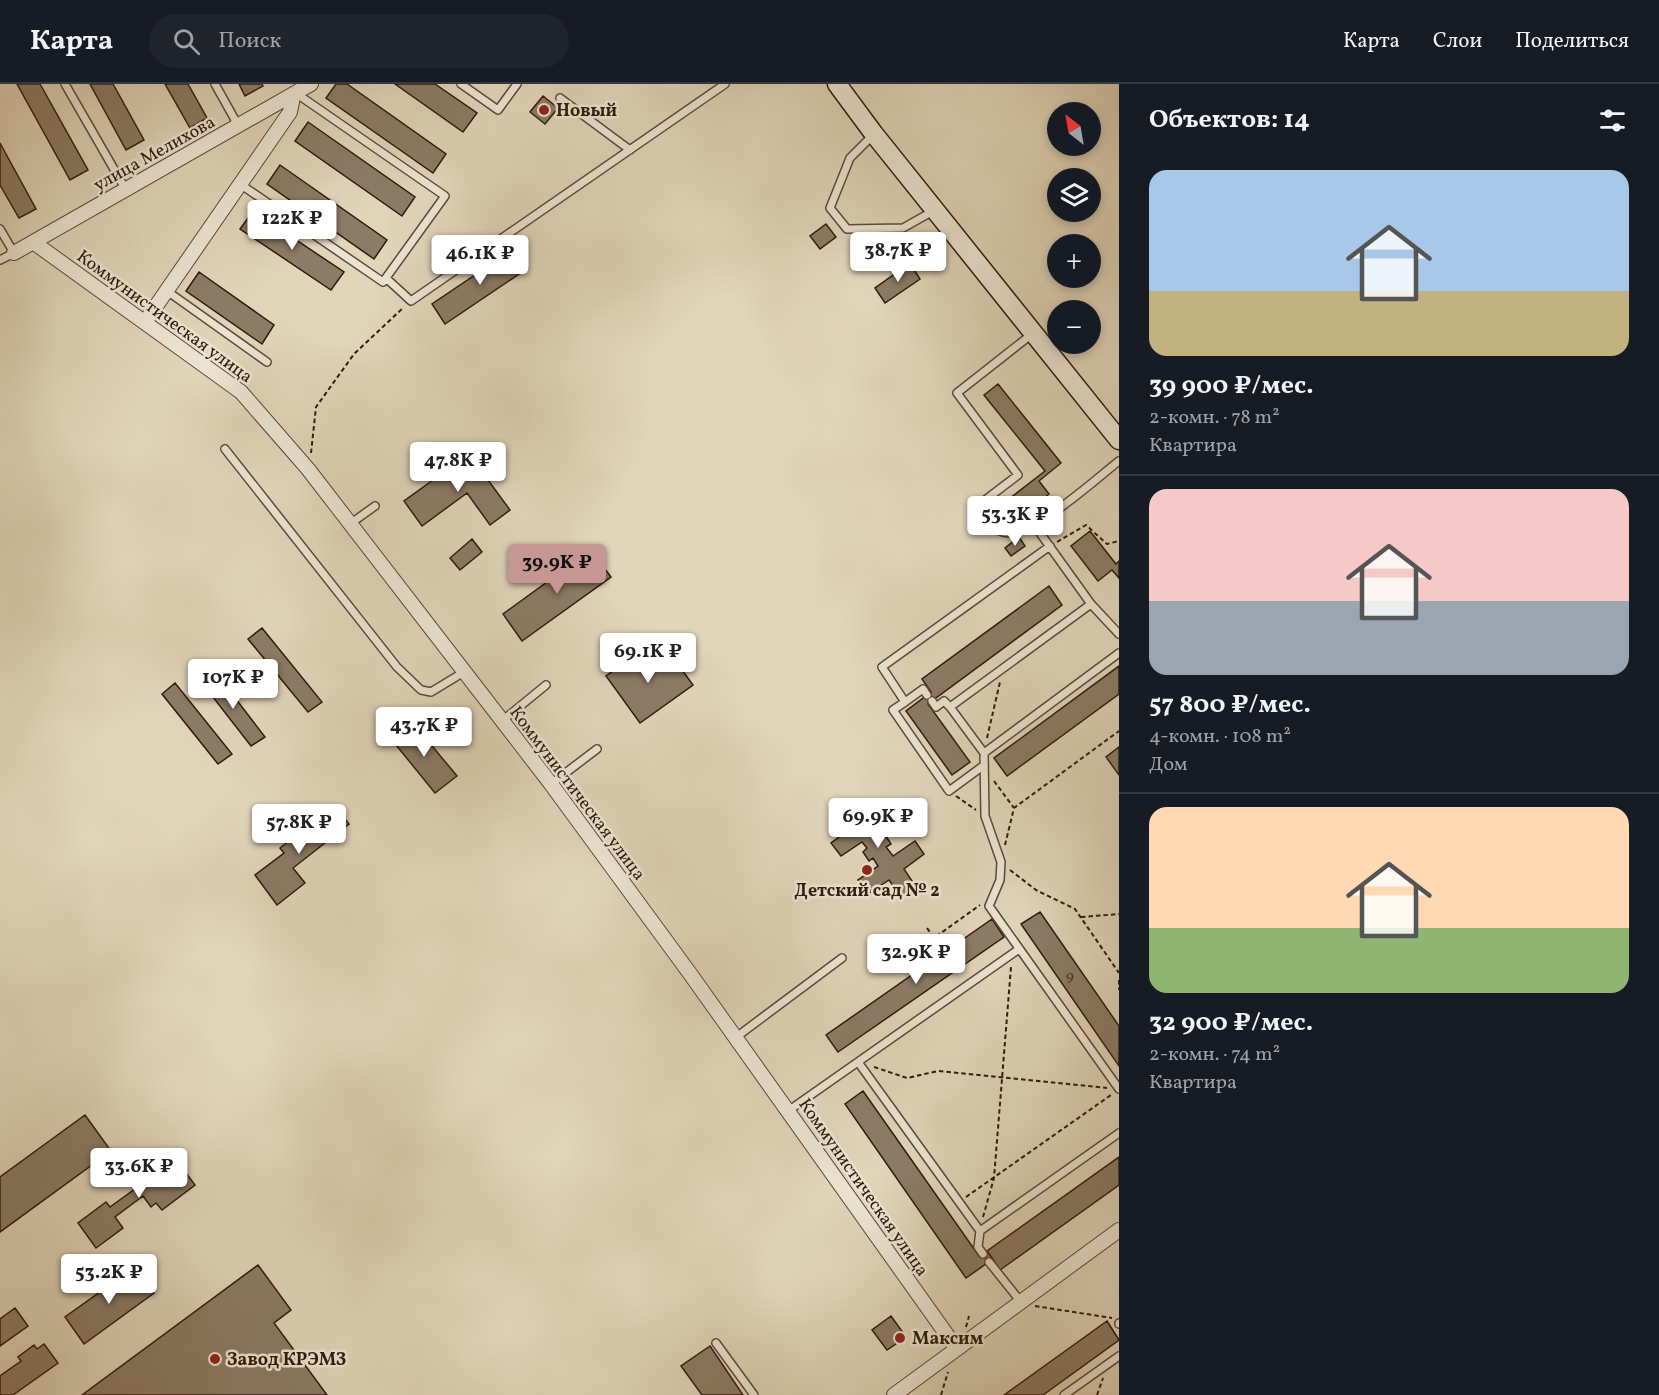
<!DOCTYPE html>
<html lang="ru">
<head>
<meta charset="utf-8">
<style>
	:root { --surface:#171b24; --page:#20242c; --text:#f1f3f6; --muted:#9ea1a6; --line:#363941; --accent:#c59692 }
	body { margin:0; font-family:Vollkorn,serif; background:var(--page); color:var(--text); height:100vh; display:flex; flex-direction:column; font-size:22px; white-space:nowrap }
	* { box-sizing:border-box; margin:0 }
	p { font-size:20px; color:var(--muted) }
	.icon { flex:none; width:33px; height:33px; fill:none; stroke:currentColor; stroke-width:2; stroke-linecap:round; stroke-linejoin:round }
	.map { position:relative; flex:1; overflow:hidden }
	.sheet { display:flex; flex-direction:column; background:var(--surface); width:540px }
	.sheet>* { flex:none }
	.needle { width:39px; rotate:329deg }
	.tools { position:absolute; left:1047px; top:18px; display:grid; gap:12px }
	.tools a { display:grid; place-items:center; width:54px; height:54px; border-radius:50%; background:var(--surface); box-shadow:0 3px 9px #0003; font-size:30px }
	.price { position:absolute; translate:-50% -51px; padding:0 14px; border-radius:6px; background:#fff; color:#222; font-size:20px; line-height:39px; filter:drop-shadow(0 2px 3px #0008) }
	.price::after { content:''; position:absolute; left:50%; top:36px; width:18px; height:14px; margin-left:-9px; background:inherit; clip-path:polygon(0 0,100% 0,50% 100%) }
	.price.active { background:var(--accent); color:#111 }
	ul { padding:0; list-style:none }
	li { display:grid; align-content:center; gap:12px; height:318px; padding:0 30px }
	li+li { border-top:2px solid var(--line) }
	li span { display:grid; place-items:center; height:186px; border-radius:18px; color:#555 }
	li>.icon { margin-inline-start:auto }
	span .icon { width:108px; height:108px; fill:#fffc; stroke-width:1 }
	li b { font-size:26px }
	h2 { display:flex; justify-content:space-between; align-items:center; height:72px; padding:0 30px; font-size:26px }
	header { display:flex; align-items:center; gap:36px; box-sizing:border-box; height:84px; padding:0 30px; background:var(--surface); border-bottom:2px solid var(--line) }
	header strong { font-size:28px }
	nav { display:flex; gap:33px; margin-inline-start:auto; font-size:21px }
	.search { width:420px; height:54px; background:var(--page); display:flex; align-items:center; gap:15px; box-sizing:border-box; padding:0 21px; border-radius:33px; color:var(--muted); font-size:22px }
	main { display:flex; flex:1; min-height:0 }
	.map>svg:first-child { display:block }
	.building { fill:#8c7b66; stroke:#2f1a0c; stroke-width:1.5 }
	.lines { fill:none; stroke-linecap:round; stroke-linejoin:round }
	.service-casing { stroke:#5c4938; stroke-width:10 }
	.minor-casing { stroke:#5c4938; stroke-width:16 }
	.secondary-casing { stroke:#2f1a0c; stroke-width:21 }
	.path { stroke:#2f1a0c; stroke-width:2; stroke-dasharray:4.5 3; stroke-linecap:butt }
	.service { stroke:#ece4d2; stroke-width:7 }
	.minor { stroke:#ece4d2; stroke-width:14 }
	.secondary { stroke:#ece4d2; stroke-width:18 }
	.poi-dot { fill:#8f2418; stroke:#ece4d2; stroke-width:2 }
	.labels { text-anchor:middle; stroke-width:5; stroke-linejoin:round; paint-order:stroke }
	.number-label { font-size:15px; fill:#463222 }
	.poi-label { font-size:18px; font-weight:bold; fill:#2f1a0c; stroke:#ece4d2; text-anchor:start }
	.street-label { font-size:18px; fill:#2f1a0c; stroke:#ece4d2 }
</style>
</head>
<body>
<header>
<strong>Карта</strong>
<div class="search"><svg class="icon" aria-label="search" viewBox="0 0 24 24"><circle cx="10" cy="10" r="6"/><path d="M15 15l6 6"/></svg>Поиск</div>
<nav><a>Карта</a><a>Слои</a><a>Поделиться</a></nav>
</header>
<main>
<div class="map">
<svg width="1119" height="1311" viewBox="0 0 1119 1311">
	<rect width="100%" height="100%" fill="#e1d5ba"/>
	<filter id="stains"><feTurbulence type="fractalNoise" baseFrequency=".00333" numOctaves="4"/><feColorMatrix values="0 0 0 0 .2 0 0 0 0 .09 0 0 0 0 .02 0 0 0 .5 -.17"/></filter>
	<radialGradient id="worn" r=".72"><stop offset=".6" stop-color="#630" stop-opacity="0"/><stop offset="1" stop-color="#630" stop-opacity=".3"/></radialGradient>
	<path class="building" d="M17 0H40L88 86 70 96Z
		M90 0H113L144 56 126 66Z
		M165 0H188L207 34 190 44Z
		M239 0H262L263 2 245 12Z
		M336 0H347L446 70 433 89 326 14Z
		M395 0H435L477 29 463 48Z
		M543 12 558 24 545 40 530 28Z
		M308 38 415 113 402 132 295 57Z
		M0 59 36 125 19 134 0 101Z
		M280 81 387 156 374 175 267 100Z
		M253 127 344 188 331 206 240 145Z
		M826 140 836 153 820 165 810 152Z
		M515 164 528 184 445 240 432 220Z
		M910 179 920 195 885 219 875 204Z
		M199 188 274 241 262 260 186 207Z
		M998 300 1061 379 1039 397 1049 410 1013 439 1000 422 1045 387 984 311Z
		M469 370 510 426 490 441 467 409 422 442 404 417Z
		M1090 447 1116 480 1119 477V494L1112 486 1098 497 1071 462Z
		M1019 453 1025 462 1011 472 1005 464Z
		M472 455 482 468 460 486 450 474Z
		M591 466 611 493 522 557 503 530Z
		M1049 502 1062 521 928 620 970 678 952 691 906 627 931 608 922 595Z
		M262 544 322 618 308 628 248 555Z
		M645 564 658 582 672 572 693 601 640 639 606 592Z
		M1119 582V610L1007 692 994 674Z
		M216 589 265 653 251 662 202 599Z
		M175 599 232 670 218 680 162 610Z
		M413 639 457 692 435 709 392 656Z
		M1119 663V691L1106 673Z
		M854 718 865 734 887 718 897 733 875 748 880 755 886 752 891 760 886 763 893 772 915 757 924 770 904 785 916 803 901 813 889 796 868 810 858 796 878 782 873 774 869 777 863 768 867 764 862 758 841 772 831 759 853 743 841 726Z
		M334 721 349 740 293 784 305 799 277 821 255 791 284 769 280 764Z
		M1040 828 1119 942V982L1021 840Z
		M992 835 1004 853 838 968 826 951Z
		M863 1007 979 1172 987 1167 993 1175 966 1194 845 1020Z
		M85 1031 111 1067 0 1148V1093Z
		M172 1070 195 1101 162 1126 156 1119 151 1123 143 1112 115 1133 123 1144 96 1164 78 1139 106 1118 110 1123 143 1099 139 1094Z
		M1119 1073V1101L1000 1186 987 1167Z
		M258 1181 291 1226 274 1239 327 1311H82Z
		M135 1183 154 1209 84 1260 65 1233Z
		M15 1224 28 1242 0 1262V1235Z
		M891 1232 906 1253 887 1266 872 1246Z
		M1107 1237 1119 1256 1043 1311H1004Z
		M44 1260 58 1279 13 1311H0V1292L21 1277 18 1273 34 1261 37 1265Z
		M710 1262 743 1311H702L681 1282Z"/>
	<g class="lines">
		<defs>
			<path id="service" d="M65 0 126 106
				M215 0 239 43
				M461 0 498 26 517 0
				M560 14 630 66
				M874 50 850 74 830 124 847 145 903 144 935 126
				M240 100 383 198 445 112 297 10
				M0 145 14 169 0 176
				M386 194 411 217 725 0
				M167 207 267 278
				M1032 250 957 309 1018 391 980 420C986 427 992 440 999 446 1022 464 1099 392 1119 377
				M225 365 397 583 421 606 431 608 464 588
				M350 440 375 422
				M1035 442 1091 520 1119 550
				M1091 520 950 623 984 669 1119 569
				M927 611 923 605 905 618 882 583 1050 462
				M932 617 936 623 944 617 950 623
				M905 618 893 626 949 707 983 682
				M502 637 546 601
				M984 669 985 732 1001 778 1000 796 989 822 1119 1005
				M551 700 597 665
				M735 954 842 874
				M858 978 980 1147 978 1163 983 1170
				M788 1027 1019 865
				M980 1147 1119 1049
				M989 1178 1021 1218
				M1119 1239V1240
				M716 1259 754 1311
				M1064 1311 1119 1272"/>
			<path id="minor" d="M33 158 241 308 308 385 551 700 691 891 957 1265
				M14 169 311 0
				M145 238 290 28 293 13
				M894 1311 1119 1146"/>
			<path id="secondary" d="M837 0 874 50 1119 356"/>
		</defs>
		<use href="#service" class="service-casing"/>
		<use href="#minor" class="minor-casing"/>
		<use href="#secondary" class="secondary-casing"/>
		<path class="path" d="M311 369 316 323 354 270 404 223
			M1057 458 1086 441 1107 460 1119 457
			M987 654 1000 598
			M994 697 1014 724
			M956 712 976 726
			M1005 761 1014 724 1119 647
			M1010 786 1036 806 1075 825 1119 889
			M1081 833 1119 830
			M927 844 934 854 980 821
			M1119 896V906
			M874 983 907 994 938 987 1107 1004
			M966 1113 1111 1011
			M983 1133 994 1094 1011 883
			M1035 1222 1112 1234
			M966 1243 969 1232
			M941 1311 948 1288
			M1097 1311 1103 1294"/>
		<use href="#service" class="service"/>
		<use href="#minor" class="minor"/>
		<use href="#secondary" class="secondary"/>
	</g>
	<g class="poi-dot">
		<circle cx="544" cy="26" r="6"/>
		<circle cx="867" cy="786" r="6"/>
		<circle cx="900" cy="1254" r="6"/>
		<circle cx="215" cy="1275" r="6"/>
	</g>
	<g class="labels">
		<g class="number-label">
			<text x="1070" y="896">9</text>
		</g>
		<g class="poi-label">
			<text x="556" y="32">Новый</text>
			<text x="867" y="812" text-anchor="middle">Детский сад № 2</text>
			<text x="912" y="1260">Максим</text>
			<text x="227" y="1281">Завод КРЭМЗ</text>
		</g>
		<g class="street-label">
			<text transform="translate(154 69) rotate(-29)" y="6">улица Мелихова</text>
			<text transform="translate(165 232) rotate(36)" y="6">Коммунистическая улица</text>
			<text transform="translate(578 709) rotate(53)" y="6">Коммунистическая улица</text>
			<text transform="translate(864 1103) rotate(55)" y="6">Коммунистическая улица</text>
		</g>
	</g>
	<rect width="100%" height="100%" filter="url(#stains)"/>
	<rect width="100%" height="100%" fill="url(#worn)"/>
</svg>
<div class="tools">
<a><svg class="needle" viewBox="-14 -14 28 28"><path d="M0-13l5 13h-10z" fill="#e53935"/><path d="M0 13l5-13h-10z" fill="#9ea1a6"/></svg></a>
<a><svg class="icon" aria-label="layers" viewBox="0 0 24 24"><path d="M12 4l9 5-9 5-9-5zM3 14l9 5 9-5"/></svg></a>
<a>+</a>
<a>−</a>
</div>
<b class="price" style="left:292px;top:167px">122K ₽</b>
<b class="price" style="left:898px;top:199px">38.7K ₽</b>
<b class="price" style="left:480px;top:202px">46.1K ₽</b>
<b class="price" style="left:458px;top:409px">47.8K ₽</b>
<b class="price" style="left:1015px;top:463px">53.3K ₽</b>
<b class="price active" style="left:557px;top:511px">39.9K ₽</b>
<b class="price" style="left:648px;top:600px">69.1K ₽</b>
<b class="price" style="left:233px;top:626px">107K ₽</b>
<b class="price" style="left:424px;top:674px">43.7K ₽</b>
<b class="price" style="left:878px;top:765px">69.9K ₽</b>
<b class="price" style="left:299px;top:771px">57.8K ₽</b>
<b class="price" style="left:916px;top:901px">32.9K ₽</b>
<b class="price" style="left:139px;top:1115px">33.6K ₽</b>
<b class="price" style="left:109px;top:1221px">53.2K ₽</b>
</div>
<section class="sheet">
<h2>Объектов: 14<svg class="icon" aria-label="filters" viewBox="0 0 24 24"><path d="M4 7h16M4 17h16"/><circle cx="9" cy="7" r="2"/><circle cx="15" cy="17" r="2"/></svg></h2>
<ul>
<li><span style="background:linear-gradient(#a9c7e8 65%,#c2b280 0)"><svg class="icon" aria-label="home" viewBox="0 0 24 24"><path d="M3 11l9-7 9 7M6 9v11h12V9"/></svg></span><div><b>39 900 ₽/мес.</b><p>2-комн. · 78 m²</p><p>Квартира</p></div></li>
<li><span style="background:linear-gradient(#f6c9c9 60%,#9aa5b1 0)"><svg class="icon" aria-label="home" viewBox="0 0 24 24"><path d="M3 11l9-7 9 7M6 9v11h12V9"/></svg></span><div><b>57 800 ₽/мес.</b><p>4-комн. · 108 m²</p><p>Дом</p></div></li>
<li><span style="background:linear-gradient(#ffd9b3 65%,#8fb573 0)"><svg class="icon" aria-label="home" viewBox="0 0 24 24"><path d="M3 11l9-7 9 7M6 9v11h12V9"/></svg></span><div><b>32 900 ₽/мес.</b><p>2-комн. · 74 m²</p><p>Квартира</p></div></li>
</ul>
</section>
</main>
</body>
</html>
